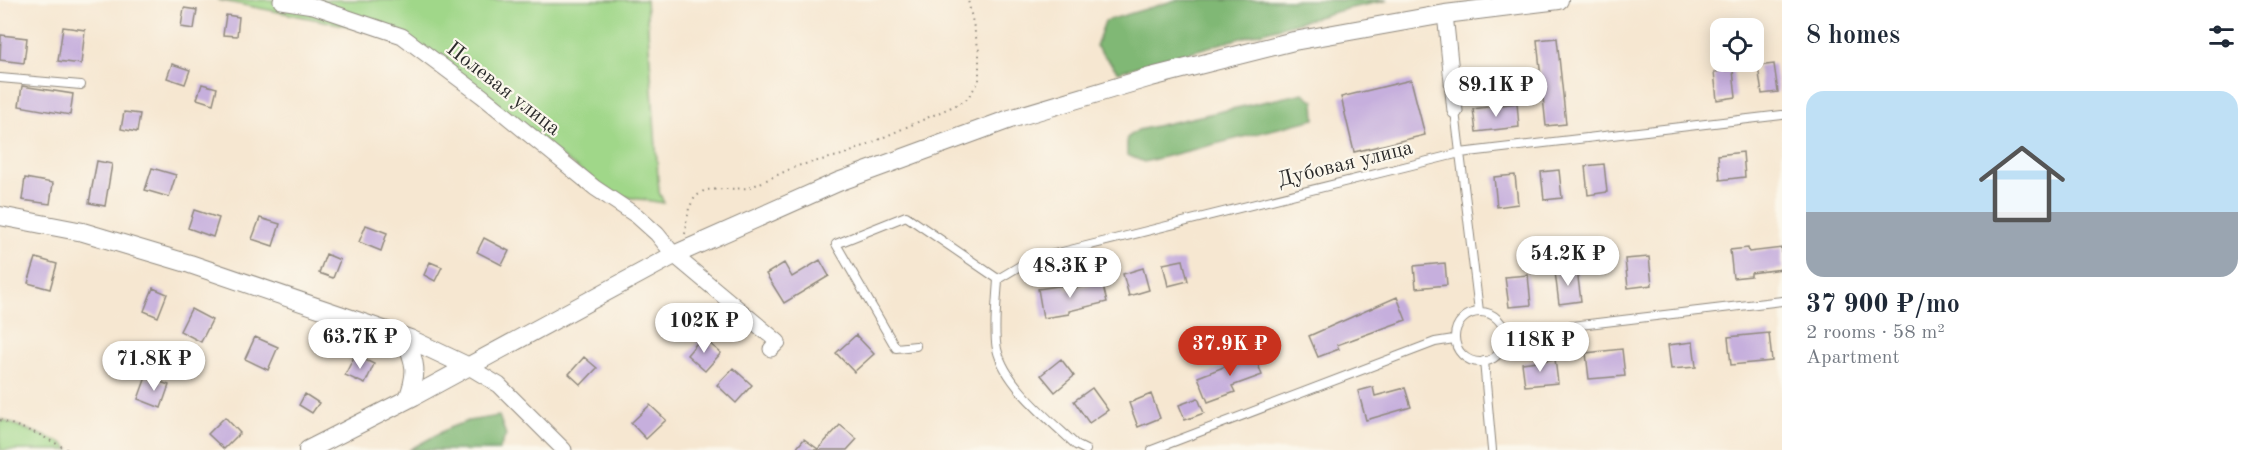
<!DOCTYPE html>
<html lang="en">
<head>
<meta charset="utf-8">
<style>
	:root { --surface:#fff; --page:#f6f6f7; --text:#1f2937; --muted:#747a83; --accent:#c8321e }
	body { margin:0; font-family:"Old Standard TT",serif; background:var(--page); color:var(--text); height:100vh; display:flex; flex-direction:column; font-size:22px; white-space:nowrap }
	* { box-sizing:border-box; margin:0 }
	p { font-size:20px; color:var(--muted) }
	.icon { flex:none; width:33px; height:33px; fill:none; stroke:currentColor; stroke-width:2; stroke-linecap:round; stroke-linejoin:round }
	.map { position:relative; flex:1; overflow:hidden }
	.panel { display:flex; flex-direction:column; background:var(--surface); width:480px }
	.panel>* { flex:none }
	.fabs { position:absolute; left:1710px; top:18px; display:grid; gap:12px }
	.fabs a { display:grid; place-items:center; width:54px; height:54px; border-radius:12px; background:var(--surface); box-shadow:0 3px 15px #0003; font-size:30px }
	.price { position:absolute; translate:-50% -51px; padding:0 14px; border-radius:21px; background:#fff; color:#222; font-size:20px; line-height:39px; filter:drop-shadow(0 2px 3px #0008) }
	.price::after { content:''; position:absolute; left:50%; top:36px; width:18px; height:14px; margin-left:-9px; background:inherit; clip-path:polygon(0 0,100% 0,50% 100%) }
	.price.active { background:var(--accent); color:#fff }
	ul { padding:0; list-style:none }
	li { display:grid; align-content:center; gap:12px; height:318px; padding:0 24px }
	li span { display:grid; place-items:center; height:186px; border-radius:18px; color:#555 }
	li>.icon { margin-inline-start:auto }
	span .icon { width:108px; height:108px; fill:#fffc; stroke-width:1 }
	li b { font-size:26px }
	h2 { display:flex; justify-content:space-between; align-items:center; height:72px; padding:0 24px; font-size:26px }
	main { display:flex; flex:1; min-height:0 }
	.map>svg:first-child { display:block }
	.green { fill:#a0d789; stroke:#66815a; stroke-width:1.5 }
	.forest { fill:#80b875; stroke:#567250; stroke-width:1.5 }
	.building { fill:#c6afdd }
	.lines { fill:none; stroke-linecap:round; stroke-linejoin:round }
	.service-casing { stroke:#90897e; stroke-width:10 }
	.minor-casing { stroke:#90897e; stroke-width:17 }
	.tertiary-casing { stroke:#90897e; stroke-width:20 }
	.path { stroke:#90897e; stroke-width:2; stroke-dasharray:1.5 4.5; stroke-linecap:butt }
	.service { stroke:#fff; stroke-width:8 }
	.minor { stroke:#fff; stroke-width:15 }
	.tertiary { stroke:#fff; stroke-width:18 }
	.labels { text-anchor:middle; stroke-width:4.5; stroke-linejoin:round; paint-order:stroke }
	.street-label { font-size:21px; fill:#2b2b2b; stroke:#fbf7ec }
</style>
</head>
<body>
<main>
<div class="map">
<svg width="1782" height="450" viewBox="0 0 1782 450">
	<rect width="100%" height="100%" fill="#fbf7ec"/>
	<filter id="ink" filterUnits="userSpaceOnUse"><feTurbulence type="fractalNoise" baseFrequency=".0167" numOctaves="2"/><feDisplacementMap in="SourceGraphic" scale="12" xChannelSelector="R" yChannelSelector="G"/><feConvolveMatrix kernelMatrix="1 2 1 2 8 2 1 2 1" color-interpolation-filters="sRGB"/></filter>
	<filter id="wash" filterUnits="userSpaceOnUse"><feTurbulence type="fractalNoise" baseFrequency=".008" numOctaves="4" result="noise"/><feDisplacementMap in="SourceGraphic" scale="24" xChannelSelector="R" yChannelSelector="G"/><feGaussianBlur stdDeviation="1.35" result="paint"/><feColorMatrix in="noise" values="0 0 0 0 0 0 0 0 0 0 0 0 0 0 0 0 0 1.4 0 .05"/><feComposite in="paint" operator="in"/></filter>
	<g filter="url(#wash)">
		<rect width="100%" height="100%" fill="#f6e7d1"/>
		<path class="green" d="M218 0H646L659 192 664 203 614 195 395 35Z
			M0 419 62 443 70 450H0Z"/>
		<path class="forest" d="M1176 0H1389L1346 9 1118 72 1096 46 1105 21Z
			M1303 93 1314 101 1315 119 1144 162 1127 155V138L1138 130Z
			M499 416 506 435 499 450H409L449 428 468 421Z"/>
		<g id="blocks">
			<path class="building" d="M184 8 197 10 194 29 181 27Z
				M226 15 239 17 237 36 223 35Z
				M63 27 85 30 81 64 58 61Z
				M1 35 27 38 24 63 0 60Z
				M1557 38 1566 124 1546 126 1537 40Z
				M172 64 190 70 185 84 167 78Z
				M1774 64 1778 92 1762 94 1758 66Z
				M1733 70 1736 97 1717 100 1714 72Z
				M1411 80 1425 135 1354 152 1341 97Z
				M202 84 217 88 213 104 197 99Z
				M22 86 73 94 70 115 19 106Z
				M1517 103 1519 127 1476 132 1473 109Z
				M124 112 140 114 137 132 121 129Z
				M1743 152 1745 177 1720 180 1718 155Z
				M97 161 112 164 105 206 89 203Z
				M1604 164 1607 192 1588 195 1585 166Z
				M152 168 176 175 169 197 145 190Z
				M1559 170 1562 198 1544 200 1541 172Z
				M1515 175 1518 204 1497 207 1494 177Z
				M25 178 53 183 50 204 22 200Z
				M194 210 219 218 213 237 188 228Z
				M260 218 280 224 273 246 252 239Z
				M366 225 387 233 381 251 359 242Z
				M484 238 509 251 502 265 477 252Z
				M1748 248 1749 252 1782 248V269L1751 273V276L1733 278 1730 250Z
				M326 254 340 260 333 278 319 273Z
				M1649 257 1652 285 1628 288 1625 259Z
				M36 258 57 264 50 289 28 283Z
				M820 260 829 276 784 303 766 274 784 263 792 277Z
				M1183 260 1188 281 1168 286 1163 264Z
				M430 262 442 267 435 281 424 275Z
				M1445 263 1447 285 1416 288 1414 266Z
				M1143 268 1149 290 1129 296 1123 274Z
				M1577 270 1581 301 1559 304 1555 272Z
				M1528 275 1531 305 1509 307 1505 277Z
				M1102 282 1107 302 1069 311V314L1043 318 1038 289 1065 285 1066 290Z
				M153 288 167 294 158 317 144 311Z
				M1397 297 1406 320 1337 345 1339 349 1318 357 1309 336Z
				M191 309 212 320 201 342 180 331Z
				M1769 333 1772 361 1731 365 1728 337Z
				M856 335 874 354 854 372 836 353Z
				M255 337 278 347 268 370 245 359Z
				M702 337 721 353 705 371 687 355Z
				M1693 342 1696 367 1671 369 1668 345Z
				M1622 349 1625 376 1589 379 1586 353Z
				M1253 351 1262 375 1232 386 1235 392 1208 402 1198 377 1234 363 1233 359Z
				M355 355 374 364 365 384 345 375Z
				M584 357 597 368 581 385 569 374Z
				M1061 359 1074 376 1055 392 1041 375Z
				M1555 359 1558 383 1525 386 1522 363Z
				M733 368 752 385 736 403 717 385Z
				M146 377 169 385 161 408 138 399Z
				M1373 387 1375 396 1405 388 1411 407 1366 420 1358 391Z
				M1092 388 1108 410 1089 423 1074 401Z
				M305 394 319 403 312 413 299 405Z
				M1151 394 1160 418 1138 427 1129 403Z
				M1198 398 1204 413 1185 420 1179 405Z
				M650 405 666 420 646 439 631 423Z
				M225 417 240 433 224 449 208 434Z
				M840 425 857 439 847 450H795L804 439 818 449Z"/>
		</g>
	</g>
	<g filter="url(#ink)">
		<use href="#blocks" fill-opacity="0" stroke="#90897e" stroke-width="1.5"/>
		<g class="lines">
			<defs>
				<path id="service" d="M0 78 81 85
					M1455 111 1479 311
					M998 279 1030 260 1460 153 1782 115
					M1455 337a25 25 0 1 1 50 0a25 25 0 1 1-50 0Z
					M1504 334 1782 301
					M916 346 896 348 836 244 906 216 998 279C997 299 993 331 997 349 1005 385 1050 420 1076 445L1086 450
					M1484 361 1492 450
					M1152 450 1435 342 1454 339"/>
				<path id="minor" d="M281 1 313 6 402 36 482 96 595 188 637 216 657 234 674 255 778 342 771 349
					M1445 14 1455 111
					M469 367 499 385 564 450"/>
				<path id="tertiary" d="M0 216 83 232 190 264 410 339 469 367
					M404 337C416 362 418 373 408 399
					M308 450 414 396 674 255 838 182 1010 119 1151 77 1294 41 1445 14 1559 0"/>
			</defs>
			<use href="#service" class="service-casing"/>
			<use href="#minor" class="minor-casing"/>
			<use href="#tertiary" class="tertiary-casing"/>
			<path class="path" d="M685 234 689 208 695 197 705 190 749 188 797 166 846 154 965 101 979 82V51L968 0
				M0 420 38 434 68 450"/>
			<use href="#service" class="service"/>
			<use href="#minor" class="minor"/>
			<use href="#tertiary" class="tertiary"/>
		</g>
	</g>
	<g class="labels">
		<g class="street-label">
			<text transform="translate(504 88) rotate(38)" y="7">Полевая улица</text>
			<text transform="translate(1345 163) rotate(-14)" y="7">Дубовая улица</text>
		</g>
	</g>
</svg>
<div class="fabs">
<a><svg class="icon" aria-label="locate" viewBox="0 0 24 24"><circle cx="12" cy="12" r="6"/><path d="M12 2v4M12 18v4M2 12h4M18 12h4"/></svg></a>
</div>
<b class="price" style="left:1496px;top:118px">89.1K ₽</b>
<b class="price" style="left:1568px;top:287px">54.2K ₽</b>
<b class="price" style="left:1070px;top:299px">48.3K ₽</b>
<b class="price" style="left:704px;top:354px">102K ₽</b>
<b class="price" style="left:360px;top:370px">63.7K ₽</b>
<b class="price" style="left:1540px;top:373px">118K ₽</b>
<b class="price active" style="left:1230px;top:377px">37.9K ₽</b>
<b class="price" style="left:154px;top:392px">71.8K ₽</b>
</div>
<section class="panel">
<h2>8 homes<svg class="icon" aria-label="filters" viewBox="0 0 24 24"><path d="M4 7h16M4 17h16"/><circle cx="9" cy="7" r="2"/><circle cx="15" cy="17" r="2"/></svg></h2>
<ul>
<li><span style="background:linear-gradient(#bfe0f5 65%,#9aa5b1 0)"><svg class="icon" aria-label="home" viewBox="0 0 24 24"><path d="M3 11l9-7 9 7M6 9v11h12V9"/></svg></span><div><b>37 900 ₽/mo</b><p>2 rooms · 58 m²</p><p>Apartment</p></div></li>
</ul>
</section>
</main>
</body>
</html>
